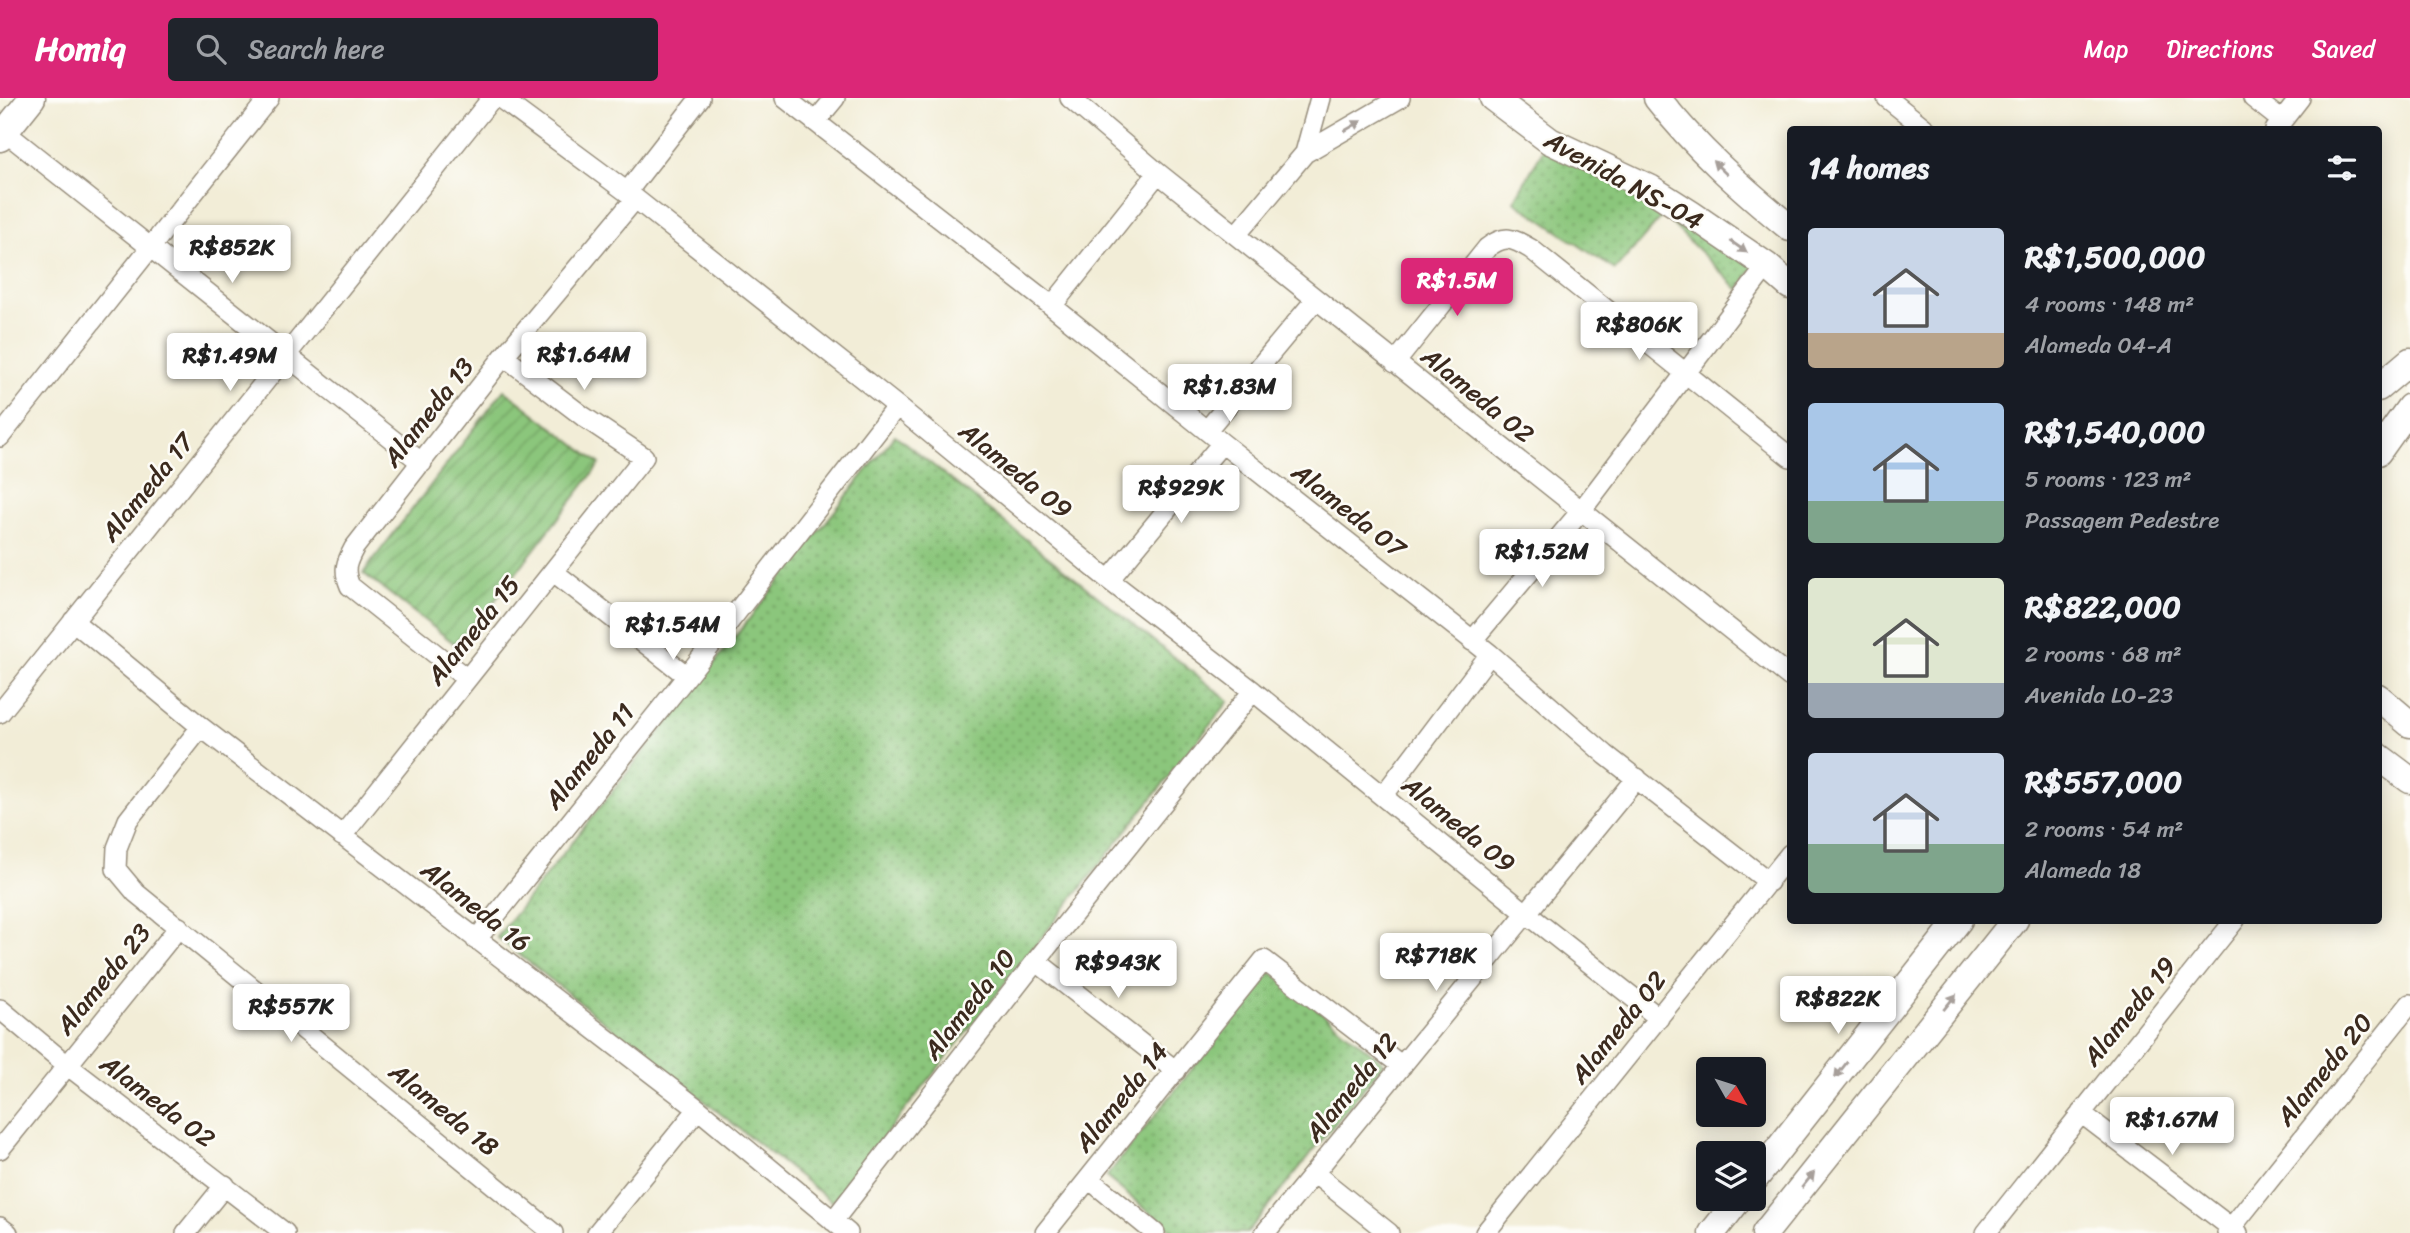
<!DOCTYPE html>
<html lang="en">
<head>
<meta charset="utf-8">
<style>
	:root { --surface:#171b24; --page:#20242c; --text:#f1f3f6; --muted:#9ea1a6; --accent:#db2777 }
	body { margin:0; font-family:Sriracha,sans-serif; background:var(--page); color:var(--text); height:100vh; display:flex; flex-direction:column; font-size:26px; white-space:nowrap }
	* { box-sizing:border-box; margin:0 }
	p { font-size:23px; color:var(--muted) }
	.icon { flex:none; width:38px; height:38px; fill:none; stroke:currentColor; stroke-width:2; stroke-linecap:round; stroke-linejoin:round }
	.map { position:relative; flex:1; overflow:hidden }
	.drawer { position:absolute; left:1787px; top:28px; width:595px; height:798px; display:flex; flex-direction:column; background:var(--surface); border-radius:7px; box-shadow:0 4px 18px #0003 }
	.drawer>* { flex:none }
	.needle { width:46px; rotate:129deg }
	.fabs { position:absolute; left:1696px; top:959px; display:grid; gap:14px }
	.fabs a { display:grid; place-items:center; width:70px; height:70px; border-radius:7px; background:var(--surface); box-shadow:0 4px 18px #0003; font-size:35px }
	.price { position:absolute; translate:-50% -60px; padding:0 16px; border-radius:7px; background:#fff; color:#222; font-size:23px; line-height:46px; filter:drop-shadow(0 2px 4px #0008) }
	.price::after { content:''; position:absolute; left:50%; top:42px; width:21px; height:16px; margin-left:-10px; background:inherit; clip-path:polygon(0 0,100% 0,50% 100%) }
	.price.on { background:var(--accent); color:#fff }
	ul { padding:0; list-style:none }
	li { display:flex; align-items:center; gap:21px; height:175px; padding:0 21px }
	li span { display:grid; place-items:center; flex:none; width:196px; height:140px; border-radius:7px; color:#555 }
	li>.icon { margin-inline-start:auto }
	span .icon { width:84px; height:84px; fill:#fffc; stroke-width:1 }
	li b { font-size:30px }
	h2 { display:flex; justify-content:space-between; align-items:center; height:84px; padding:0 21px; font-size:30px }
	header { display:flex; align-items:center; gap:42px; box-sizing:border-box; height:98px; padding:0 35px; background:var(--accent); color:#fff }
	header strong { font-size:33px }
	nav { display:flex; gap:38px; margin-inline-start:auto; font-size:24px }
	.search { width:490px; height:63px; background:var(--page); display:flex; align-items:center; gap:18px; box-sizing:border-box; padding:0 24px; border-radius:7px; color:var(--muted); font-size:26px }
	.map>svg:first-child { display:block }
	.park { fill:url(#park-dots); stroke:#63784c; stroke-width:2 }
	.garden { fill:url(#garden-furrows); stroke:#63784c; stroke-width:2 }
	.lines { fill:none; stroke-linecap:round; stroke-linejoin:round }
	.street-casing { stroke:#968c7a; stroke-width:22 }
	.secondary-casing { stroke:#968c7a; stroke-width:29 }
	.street { stroke:#fff; stroke-width:19 }
	.secondary { stroke:#fff; stroke-width:26 }
	.oneway { fill:#a79f9a }
	.labels { text-anchor:middle; stroke-width:5; stroke-linejoin:round; paint-order:stroke }
	.street-label { font-size:26px; fill:#3b2a1e; stroke:#fdfcf7 }
</style>
</head>
<body>
<header>
<strong>Homiq</strong>
<div class="search"><svg class="icon" aria-label="search" viewBox="0 0 24 24"><circle cx="10" cy="10" r="6"/><path d="M15 15l6 6"/></svg>Search here</div>
<nav><a>Map</a><a>Directions</a><a>Saved</a></nav>
</header>
<div class="map">
<svg width="2410" height="1135" viewBox="0 0 2410 1135">
	<defs>
		<pattern id="park-dots" width="8" height="8" patternUnits="userSpaceOnUse" patternTransform="scale(1.75)"><rect width="8" height="8" fill="#8bc67b"/><path d="M2 2h.1M6 6h.1" fill="none" stroke="#73a164" stroke-width="1.8" stroke-linecap="round"/></pattern>
		<pattern id="garden-furrows" width="10" height="10" patternUnits="userSpaceOnUse" patternTransform="scale(1.75)"><rect width="10" height="10" fill="#8bc67b"/><path d="M-1 1l2-2M0 10L10 0M9 11l2-2" fill="none" stroke="#73a164"/></pattern>
	</defs>
	<rect width="100%" height="100%" fill="#fdfcf7"/>
	<filter id="ink" filterUnits="userSpaceOnUse"><feTurbulence type="fractalNoise" baseFrequency=".0143" numOctaves="2"/><feDisplacementMap in="SourceGraphic" scale="14" xChannelSelector="R" yChannelSelector="G"/><feConvolveMatrix kernelMatrix="1 2 1 2 8 2 1 2 1" color-interpolation-filters="sRGB"/></filter>
	<filter id="wash" filterUnits="userSpaceOnUse"><feTurbulence type="fractalNoise" baseFrequency=".00686" numOctaves="4" result="noise"/><feDisplacementMap in="SourceGraphic" scale="28" xChannelSelector="R" yChannelSelector="G"/><feGaussianBlur stdDeviation="1.57" result="paint"/><feColorMatrix in="noise" values="0 0 0 0 0 0 0 0 0 0 0 0 0 0 0 0 0 1.4 0 .05"/><feComposite in="paint" operator="in"/></filter>
	<g filter="url(#wash)">
		<rect width="100%" height="100%" fill="#f2edd7"/>
		<path class="park" d="M1545 48 1667 113 1615 172 1514 103Z
			M1682 117 1754 168 1739 192 1671 125Z
			M895 337 1229 603 832 1104 497 839Z
			M1270 873 1384 965 1247 1135H1175L1106 1079Z"/>
		<path class="garden" d="M504 292 600 366 459 549 363 475Z"/>
	</g>
	<g filter="url(#ink)">
		<g class="lines">
			<defs>
				<path id="street" d="M500 0 627 94 897 308 1109 482 1253 593 1526 815 1659 920
					M785 0 1052 208 1222 345 1490 556 1606 657 1769 784
					M1070 0 1158 75 1790 579
					M1887 0 1927 32
					M2253 0 2282 23
					M816 23 835 0
					M2275 32 2300 0
					M5 34 422 365
					M1305 55 1320 0
					M627 94 700 0
					M1237 136 1305 55 1400 0
					M1052 208 1158 75
					M1395 265 1487 150C1505 136 1512 140 1531 151L1790 359
					M1207 332 1316 201
					M0 339 269 0
					M555 475 687 578
					M1109 482 1222 345
					M73 523 201 629 698 1011 848 1135
					M1472 543 1581 413 1767 168
					M467 581 350 488C343 472 346 465 354 450L504 258 635 101
					M0 615 492 0
					M201 629 128 722 117 750 116 771 136 795 553 1135
					M1383 698 1490 556
					M342 738 644 359 584 319 504 258
					M476 842 687 578 897 308
					M1036 863 1176 973
					M0 911 67 967 285 1135
					M2081 1015 2238 1135
					M0 1051 179 829
					M1314 1075 1389 1135
					M1089 1081 1155 1135
					M833 1123 1036 863 1253 593
					M0 1129 8 1135
					M186 1135 225 1087
					M597 1135 698 1011
					M1045 1135 1264 862 1402 968
					M1265 1135 1637 680
					M1485 1135 1790 756
					M1986 1135 2235 822
					M2227 1135 2410 906"/>
				<path id="secondary" d="M1493 0 1550 43 1650 90 1691 116 1767 168 1790 188
					M1657 0C1696 50 1741 90 1790 130
					M0 40 32 0
					M2378 290 2410 263
					M2378 354 2410 309
					M2378 599 2410 626
					M2378 658 2410 682
					M1754 1082 1959 822
					M1712 1135 1739 1101
					M1765 1135 2015 822"/>
			</defs>
			<use href="#street" class="street-casing"/>
			<use href="#secondary" class="secondary-casing"/>
			<use href="#street" class="street"/>
			<use href="#secondary" class="secondary"/>
		</g>
		<defs><path id="oneway-solid" d="M-6-.8H1V-3.2L6.5 0L1 3.2V.8H-6Z" transform="scale(1.75)"/></defs>
		<g class="oneway">
			<use href="#oneway-solid" transform="translate(1353 28) rotate(-30)"/>
			<use href="#oneway-solid" transform="translate(1720 70) rotate(-136)"/>
			<use href="#oneway-solid" transform="translate(1739 149) rotate(35)"/>
			<use href="#oneway-solid" transform="translate(1950 904) rotate(-51)"/>
			<use href="#oneway-solid" transform="translate(1841 972) rotate(128)"/>
			<use href="#oneway-solid" transform="translate(1808 1082) rotate(-51)"/>
		</g>
	</g>
	<g class="labels">
		<g class="street-label">
			<text transform="translate(1624 82) rotate(29)" y="9">Avenida NS-04</text>
			<text transform="translate(1478 297) rotate(39)" y="9">Alameda 02</text>
			<text transform="translate(428 314) rotate(-52)" y="9">Alameda 13</text>
			<text transform="translate(1016 372) rotate(39)" y="9">Alameda 09</text>
			<text transform="translate(147 389) rotate(-51)" y="9">Alameda 17</text>
			<text transform="translate(1349 412) rotate(38)" y="9">Alameda 07</text>
			<text transform="translate(473 532) rotate(-51)" y="9">Alameda 15</text>
			<text transform="translate(589 658) rotate(-51)" y="9">Alameda 11</text>
			<text transform="translate(1459 726) rotate(39)" y="9">Alameda 09</text>
			<text transform="translate(476 808) rotate(38)" y="9">Alameda 16</text>
			<text transform="translate(103 881) rotate(-51)" y="9">Alameda 23</text>
			<text transform="translate(969 906) rotate(-52)" y="9">Alameda 10</text>
			<text transform="translate(2129 913) rotate(-51)" y="9">Alameda 19</text>
			<text transform="translate(1618 929) rotate(-51)" y="9">Alameda 02</text>
			<text transform="translate(2324 971) rotate(-51)" y="9">Alameda 20</text>
			<text transform="translate(1351 989) rotate(-51)" y="9">Alameda 12</text>
			<text transform="translate(1121 999) rotate(-51)" y="9">Alameda 14</text>
			<text transform="translate(158 1003) rotate(37)" y="9">Alameda 02</text>
			<text transform="translate(444 1011) rotate(39)" y="9">Alameda 18</text>
		</g>
	</g>
</svg>
<div class="fabs">
<a><svg class="needle" viewBox="-14 -14 28 28"><path d="M0-13l5 13h-10z" fill="#e53935"/><path d="M0 13l5-13h-10z" fill="#9ea1a6"/></svg></a>
<a><svg class="icon" aria-label="layers" viewBox="0 0 24 24"><path d="M12 4l9 5-9 5-9-5zM3 14l9 5 9-5"/></svg></a>
</div>
<b class="price" style="left:232px;top:187px">R$852K</b>
<b class="price on" style="left:1457px;top:220px">R$1.5M</b>
<b class="price" style="left:1639px;top:264px">R$806K</b>
<b class="price" style="left:584px;top:294px">R$1.64M</b>
<b class="price" style="left:230px;top:295px">R$1.49M</b>
<b class="price" style="left:1230px;top:326px">R$1.83M</b>
<b class="price" style="left:1181px;top:427px">R$929K</b>
<b class="price" style="left:1542px;top:491px">R$1.52M</b>
<b class="price" style="left:673px;top:564px">R$1.54M</b>
<b class="price" style="left:1436px;top:895px">R$718K</b>
<b class="price" style="left:1118px;top:902px">R$943K</b>
<b class="price" style="left:1838px;top:938px">R$822K</b>
<b class="price" style="left:291px;top:946px">R$557K</b>
<b class="price" style="left:2172px;top:1059px">R$1.67M</b>
<section class="drawer">
<h2>14 homes<svg class="icon" aria-label="filters" viewBox="0 0 24 24"><path d="M4 7h16M4 17h16"/><circle cx="9" cy="7" r="2"/><circle cx="15" cy="17" r="2"/></svg></h2>
<ul>
<li><span style="background:linear-gradient(#c9d6e8 75%,#b9a48a 0)"><svg class="icon" aria-label="home" viewBox="0 0 24 24"><path d="M3 11l9-7 9 7M6 9v11h12V9"/></svg></span><div><b>R$1,500,000</b><p>4 rooms · 148 m²</p><p>Alameda 04-A</p></div></li>
<li><span style="background:linear-gradient(#a9c7e8 70%,#7fa58c 0)"><svg class="icon" aria-label="home" viewBox="0 0 24 24"><path d="M3 11l9-7 9 7M6 9v11h12V9"/></svg></span><div><b>R$1,540,000</b><p>5 rooms · 123 m²</p><p>Passagem Pedestre</p></div></li>
<li><span style="background:linear-gradient(#dfe7d0 75%,#9aa5b1 0)"><svg class="icon" aria-label="home" viewBox="0 0 24 24"><path d="M3 11l9-7 9 7M6 9v11h12V9"/></svg></span><div><b>R$822,000</b><p>2 rooms · 68 m²</p><p>Avenida LO-23</p></div></li>
<li><span style="background:linear-gradient(#c9d6e8 65%,#7fa58c 0)"><svg class="icon" aria-label="home" viewBox="0 0 24 24"><path d="M3 11l9-7 9 7M6 9v11h12V9"/></svg></span><div><b>R$557,000</b><p>2 rooms · 54 m²</p><p>Alameda 18</p></div></li>
</ul>
</section>
</div>
</body>
</html>
